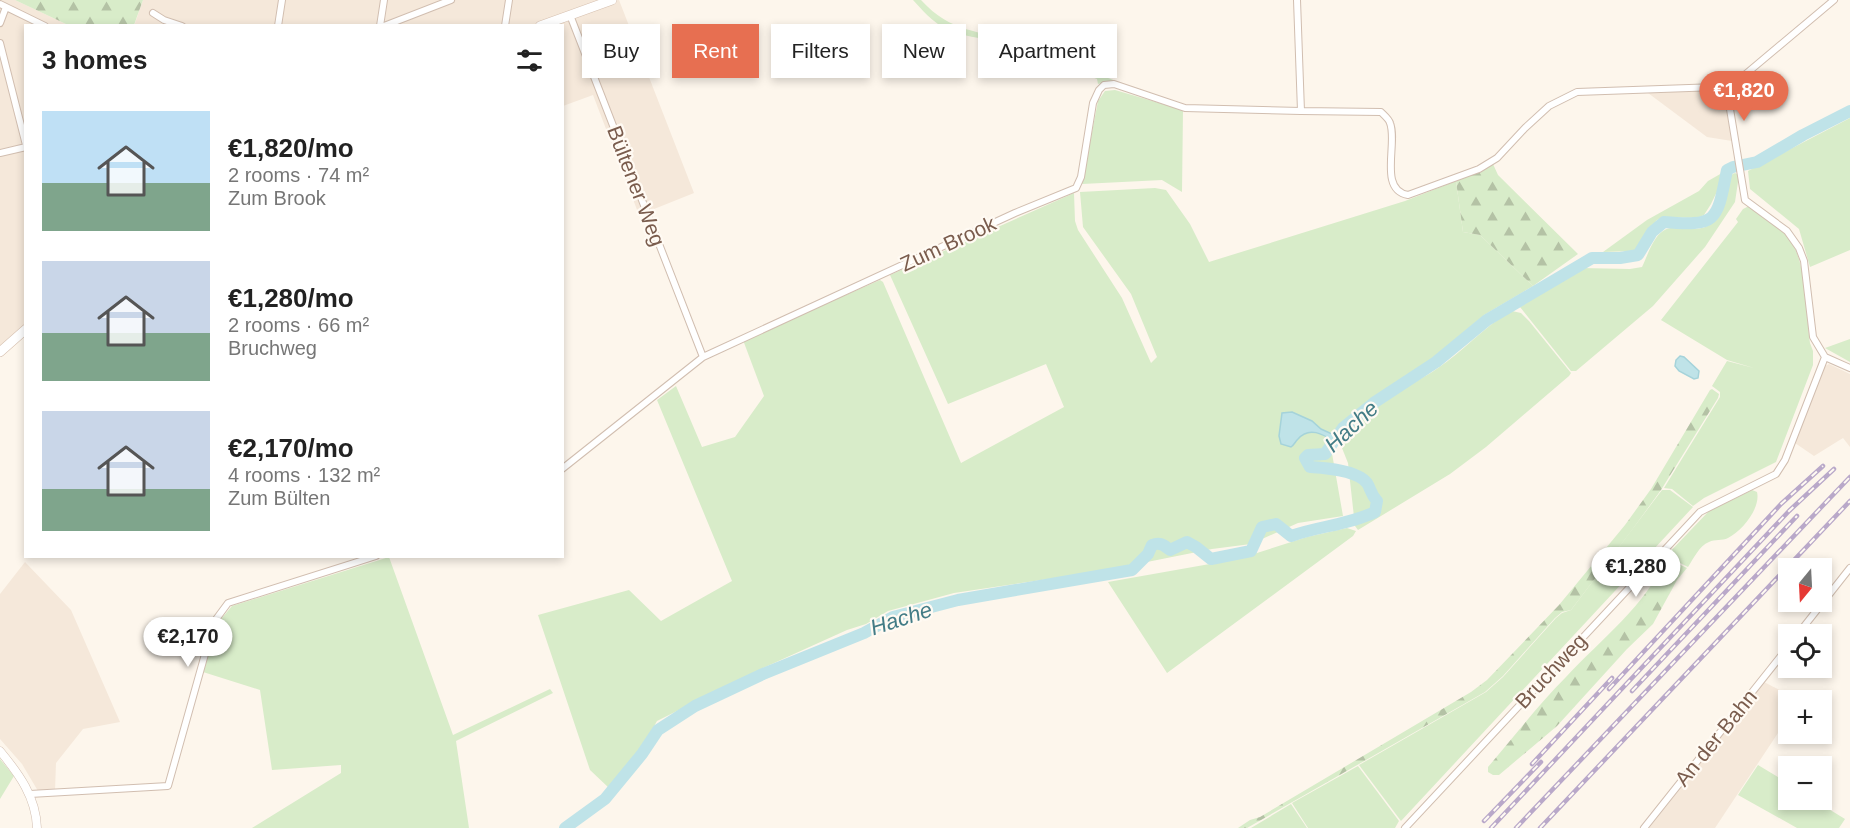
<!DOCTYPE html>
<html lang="en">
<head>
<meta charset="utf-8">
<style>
	:root { --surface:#fff; --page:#f6f6f6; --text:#222; --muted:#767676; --accent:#e76f51 }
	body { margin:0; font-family:Arial,sans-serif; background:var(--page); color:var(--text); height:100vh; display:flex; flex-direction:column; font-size:22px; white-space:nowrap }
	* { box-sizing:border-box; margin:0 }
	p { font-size:20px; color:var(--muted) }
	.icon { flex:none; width:33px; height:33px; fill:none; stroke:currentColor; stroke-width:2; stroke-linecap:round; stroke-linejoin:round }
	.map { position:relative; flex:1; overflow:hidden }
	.details { position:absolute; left:24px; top:24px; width:540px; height:534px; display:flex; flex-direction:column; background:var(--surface); border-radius:0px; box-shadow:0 3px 9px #0003 }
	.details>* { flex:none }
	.hud { position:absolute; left:582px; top:24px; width:570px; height:54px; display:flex; gap:12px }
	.needle { width:39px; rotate:198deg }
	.tools { position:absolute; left:1778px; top:558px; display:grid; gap:12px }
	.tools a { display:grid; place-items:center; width:54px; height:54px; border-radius:0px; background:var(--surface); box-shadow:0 3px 9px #0003; font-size:30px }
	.price { position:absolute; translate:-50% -51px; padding:0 14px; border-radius:21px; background:#fff; color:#222; font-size:20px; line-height:39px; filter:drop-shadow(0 2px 3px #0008) }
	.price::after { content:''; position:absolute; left:50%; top:36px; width:18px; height:14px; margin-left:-9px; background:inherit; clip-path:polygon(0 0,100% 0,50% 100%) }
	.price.on { background:var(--accent); color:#fff }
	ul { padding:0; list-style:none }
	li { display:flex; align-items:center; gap:18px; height:150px; padding:0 18px }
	li span { display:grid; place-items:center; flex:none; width:168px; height:120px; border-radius:0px; color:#555 }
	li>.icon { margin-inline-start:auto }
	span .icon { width:72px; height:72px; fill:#fffc; stroke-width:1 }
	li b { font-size:26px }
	h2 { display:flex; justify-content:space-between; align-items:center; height:72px; padding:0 18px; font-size:26px }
	.tag { padding:0 21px; border-radius:0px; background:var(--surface); box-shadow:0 3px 9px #0003; font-size:21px; line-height:54px }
	.tag.on { background:var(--accent); color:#fff }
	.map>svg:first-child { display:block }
	.residential { fill:#f5e8da }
	.grass { fill:#d8ecc9 }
	.forest { fill:url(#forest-firs) }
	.water { fill:#bfe3e8; stroke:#a5d3da; stroke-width:1.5 }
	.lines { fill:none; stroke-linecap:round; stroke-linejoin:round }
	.river { stroke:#bfe3e8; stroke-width:12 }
	.minor-casing { stroke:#d1beb0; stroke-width:8 }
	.tertiary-casing { stroke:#d1beb0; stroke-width:9 }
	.secondary-casing { stroke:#d6c0b0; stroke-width:10 }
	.minor { stroke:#fff; stroke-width:6 }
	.tertiary { stroke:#fff; stroke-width:8 }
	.secondary { stroke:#fff; stroke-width:9 }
	.rail-casing { stroke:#b9a8c9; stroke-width:4.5 }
	.rail { stroke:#fffaf3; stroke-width:2; stroke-dasharray:7; stroke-linecap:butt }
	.labels { text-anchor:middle; stroke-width:4.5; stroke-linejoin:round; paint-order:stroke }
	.street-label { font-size:21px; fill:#7a5c4d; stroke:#fffaf3 }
	.water-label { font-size:22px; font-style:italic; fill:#437c86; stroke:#fffaf3 }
</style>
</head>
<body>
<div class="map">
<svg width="1850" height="828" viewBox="0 0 1850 828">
	<defs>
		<pattern id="forest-firs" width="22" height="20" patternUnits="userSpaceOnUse" patternTransform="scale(1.5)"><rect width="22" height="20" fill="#d8ecc9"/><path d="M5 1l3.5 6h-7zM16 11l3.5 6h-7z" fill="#b4c2a5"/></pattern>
	</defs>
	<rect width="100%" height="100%" fill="#fdf6ec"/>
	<path class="residential" d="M0 0H15L68 25 26 26 25 324 0 348Z
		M143 0H619L694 193 639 215 593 95 563 106 562 26H134Z
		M1716 90 1724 96 1732 141 1707 137 1648 93Z
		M1829 364 1850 374V447L1843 438 1814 456 1795 443 1825 366Z
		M25 562 71 610 120 722 83 729 56 763 55 791H38L22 764 0 739V594Z
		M1764 682 1799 700H1788V718L1715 828H1649Z"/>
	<path class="grass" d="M913 0H921C952 34 980 30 1020 43 1053 54 1086 69 1118 82L1108 81 1098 84 1097 79C1064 67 1031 53 997 42 980 37 961 37 944 28 932 21 922 10 913 0Z
		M1115 90 1183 110 1182 192 1162 180 1082 184 1098 101 1105 91Z
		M1850 118V250L1810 267 1799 229 1750 189 1748 171Z
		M1722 173 1725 175 1711 204 1704 215 1697 218 1664 217 1657 220 1634 251 1603 252 1647 220 1699 191 1708 181Z
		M1735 173 1739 175 1735 202 1705 247 1653 306 1576 371H1571L1520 307 1581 268 1630 269 1642 267C1647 257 1653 237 1663 231 1677 221 1697 237 1713 222 1727 209 1723 190 1731 175Z
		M1456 181 1463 232 1480 235 1533 286 1484 315 1435 357 1372 398 1342 424 1330 442 1343 516 1298 523 1251 544 1212 549 1102 571 954 593 888 611 866 624 847 630 763 668 657 721 640 751 609 788 590 770 538 615 629 590 661 621 732 581 657 400 676 386 702 447 735 437 764 396 743 340 880 280 883 282 961 463 1064 407 1046 364 948 404 890 275 1074 193 1075 221 1078 230 1122 298 1151 363 1157 357 1131 294 1083 227 1080 192 1155 188 1166 190 1190 224 1209 262 1405 201Z
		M1749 206C1761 216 1775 224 1786 235 1807 255 1806 314 1810 343L1813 351V365L1776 462 1704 498 1693 506 1672 489 1664 488 1720 397V392L1712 386 1727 361 1754 368 1727 360 1661 320 1738 222 1736 219 1743 209Z
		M1512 311 1521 313 1529 321 1571 373 1569 376 1486 447 1450 474 1358 530 1355 526 1348 463 1340 443C1344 416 1416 384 1438 368 1464 351 1484 326 1512 311Z
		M1850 339V362L1825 348Z
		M1662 490H1670L1693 507 1401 821 1359 765 1486 692 1503 677 1556 618 1562 613 1571 610Z
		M1752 490 1757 492C1761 508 1742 531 1728 538 1722 541 1715 539 1709 542 1699 546 1694 558 1688 567L1666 556 1709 511Z
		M1347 528 1356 531 1353 536 1167 673 1108 582 1238 559 1307 537Z
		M389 557 453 735 550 689 553 693 456 741 469 828H252L341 773V765L272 770 260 690 203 672 216 625 232 606Z
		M0 759 14 776 0 799Z
		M1758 765 1788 783V800H1814L1845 819 1839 828H1797L1738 795Z
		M1358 766 1399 821 1395 828H1308L1292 803Z
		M1291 804 1307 828H1251Z"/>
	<path class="forest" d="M15 0H143L134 25H68Z
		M1493 164 1498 175 1578 254 1533 286 1480 235 1463 232 1456 181Z
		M1712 389 1719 394 1718 398 1661 490 1632 530 1571 610 1562 612 1555 618 1503 676 1485 692 1247 828H1238L1250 820 1260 817 1471 692 1487 680 1559 605 1625 525 1651 489 1710 390Z
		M1666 558 1687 568 1677 580 1653 624 1627 649 1557 726 1499 775H1493L1488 772V767C1514 737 1538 705 1566 677 1601 639 1646 606 1666 558Z"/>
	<path class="water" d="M1680 356 1684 357 1699 371 1698 378 1694 379 1679 371 1675 366 1676 360Z
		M1292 412 1312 421 1321 429 1334 435 1343 428 1335 442C1323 434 1309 426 1298 439 1295 442 1294 445 1291 447L1281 444 1279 436 1282 413Z"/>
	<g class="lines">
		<path class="river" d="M565 828 605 799 642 754 658 730 695 706 763 674 864 633 893 617 958 600 1132 570 1148 554 1152 545C1160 542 1164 545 1170 550L1187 542 1196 547 1211 559 1251 551 1262 527 1276 524 1291 536C1319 526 1348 525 1375 512L1377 501C1370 493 1371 489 1367 483 1357 470 1325 468 1310 467L1305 458 1308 455 1325 454 1343 428 1375 402 1436 362 1487 320 1592 258H1620L1638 255 1652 232 1664 222C1718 227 1717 220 1727 170L1733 167 1757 162 1803 135 1850 111"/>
		<defs>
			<path id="minor" d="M1297 0 1301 111 1381 112C1384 115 1389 119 1390 123 1398 143 1378 190 1408 195L1479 169 1497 158 1525 128 1549 106 1577 92 1717 87 1735 83
				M0 4 45 26
				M153 13 164 20 182 26
				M570 15 703 357
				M0 23 6 7
				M278 26 282 0
				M380 26 384 0
				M384 26 451 0
				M505 26 509 0
				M0 43 26 145
				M0 153 26 147
				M1825 357 1813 337 1804 261 1799 248 1787 231 1745 200 1729 103 1730 92 1741 78 1834 0
				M1825 357 1850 368
				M562 469 703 357 1015 213 1076 188 1081 177 1093 103 1099 90 1104 85 1114 84 1185 108 1301 111
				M1798 634 1850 568
				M30 794 168 786 214 622 228 603 376 556
				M1405 828 1700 512 1776 474 1785 460 1825 357
				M1644 828 1788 647"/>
			<path id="tertiary" d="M0 751C19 774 36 797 37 828"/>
			<path id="secondary" d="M540 26 612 0
				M0 352 26 329"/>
		</defs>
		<use href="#minor" class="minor-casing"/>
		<use href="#tertiary" class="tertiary-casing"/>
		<use href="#secondary" class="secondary-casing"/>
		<use href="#minor" class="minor"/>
		<use href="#tertiary" class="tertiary"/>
		<use href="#secondary" class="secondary"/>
		<defs>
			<path id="rail" d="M1609 689 1781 504 1823 466
				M1632 691 1797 516
				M1532 764 1612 678
				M1484 821 1541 762
				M1491 828 1789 511 1834 469
				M1516 828 1850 477
				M1540 828 1850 501"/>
		</defs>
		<use href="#rail" class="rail-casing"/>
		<use href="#rail" class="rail"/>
	</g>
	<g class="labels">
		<g class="street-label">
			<text transform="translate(636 186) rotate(69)" y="7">Bültener Weg</text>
			<text transform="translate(948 244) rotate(-25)" y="7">Zum Brook</text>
			<text transform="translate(1551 671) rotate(-47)" y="7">Bruchweg</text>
			<text transform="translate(1716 738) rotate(-51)" y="7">An der Bahn</text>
		</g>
		<g class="water-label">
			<text transform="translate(1351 426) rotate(-43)" y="8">Hache</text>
			<text transform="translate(901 618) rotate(-18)" y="8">Hache</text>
		</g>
	</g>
</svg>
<div class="tools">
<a><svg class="needle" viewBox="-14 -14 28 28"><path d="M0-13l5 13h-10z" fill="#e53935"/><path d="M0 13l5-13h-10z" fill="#767676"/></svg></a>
<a><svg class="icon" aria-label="locate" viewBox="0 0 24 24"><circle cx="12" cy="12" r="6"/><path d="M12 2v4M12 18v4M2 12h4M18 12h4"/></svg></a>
<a>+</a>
<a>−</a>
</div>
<b class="price on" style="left:1744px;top:122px">€1,820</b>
<b class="price" style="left:1636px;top:598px">€1,280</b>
<b class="price" style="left:188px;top:668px">€2,170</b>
<div class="hud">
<a class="tag">Buy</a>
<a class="tag on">Rent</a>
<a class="tag">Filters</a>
<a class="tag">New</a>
<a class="tag">Apartment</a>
</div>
<section class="details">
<h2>3 homes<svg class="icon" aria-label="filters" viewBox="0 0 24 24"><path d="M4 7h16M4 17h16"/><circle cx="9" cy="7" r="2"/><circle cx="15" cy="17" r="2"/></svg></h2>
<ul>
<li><span style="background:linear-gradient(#bfe0f5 60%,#7fa58c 0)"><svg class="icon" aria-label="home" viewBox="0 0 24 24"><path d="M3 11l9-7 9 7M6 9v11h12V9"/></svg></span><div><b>€1,820/mo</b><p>2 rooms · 74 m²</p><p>Zum Brook</p></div></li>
<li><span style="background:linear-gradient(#c9d6e8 60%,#7fa58c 0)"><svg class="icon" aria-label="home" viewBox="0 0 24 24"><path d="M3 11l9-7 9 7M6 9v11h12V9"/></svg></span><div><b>€1,280/mo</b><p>2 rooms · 66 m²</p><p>Bruchweg</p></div></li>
<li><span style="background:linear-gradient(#c9d6e8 65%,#7fa58c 0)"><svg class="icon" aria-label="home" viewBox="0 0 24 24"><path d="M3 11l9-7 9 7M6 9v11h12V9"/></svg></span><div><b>€2,170/mo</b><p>4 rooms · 132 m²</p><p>Zum Bülten</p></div></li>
</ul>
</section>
</div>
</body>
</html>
